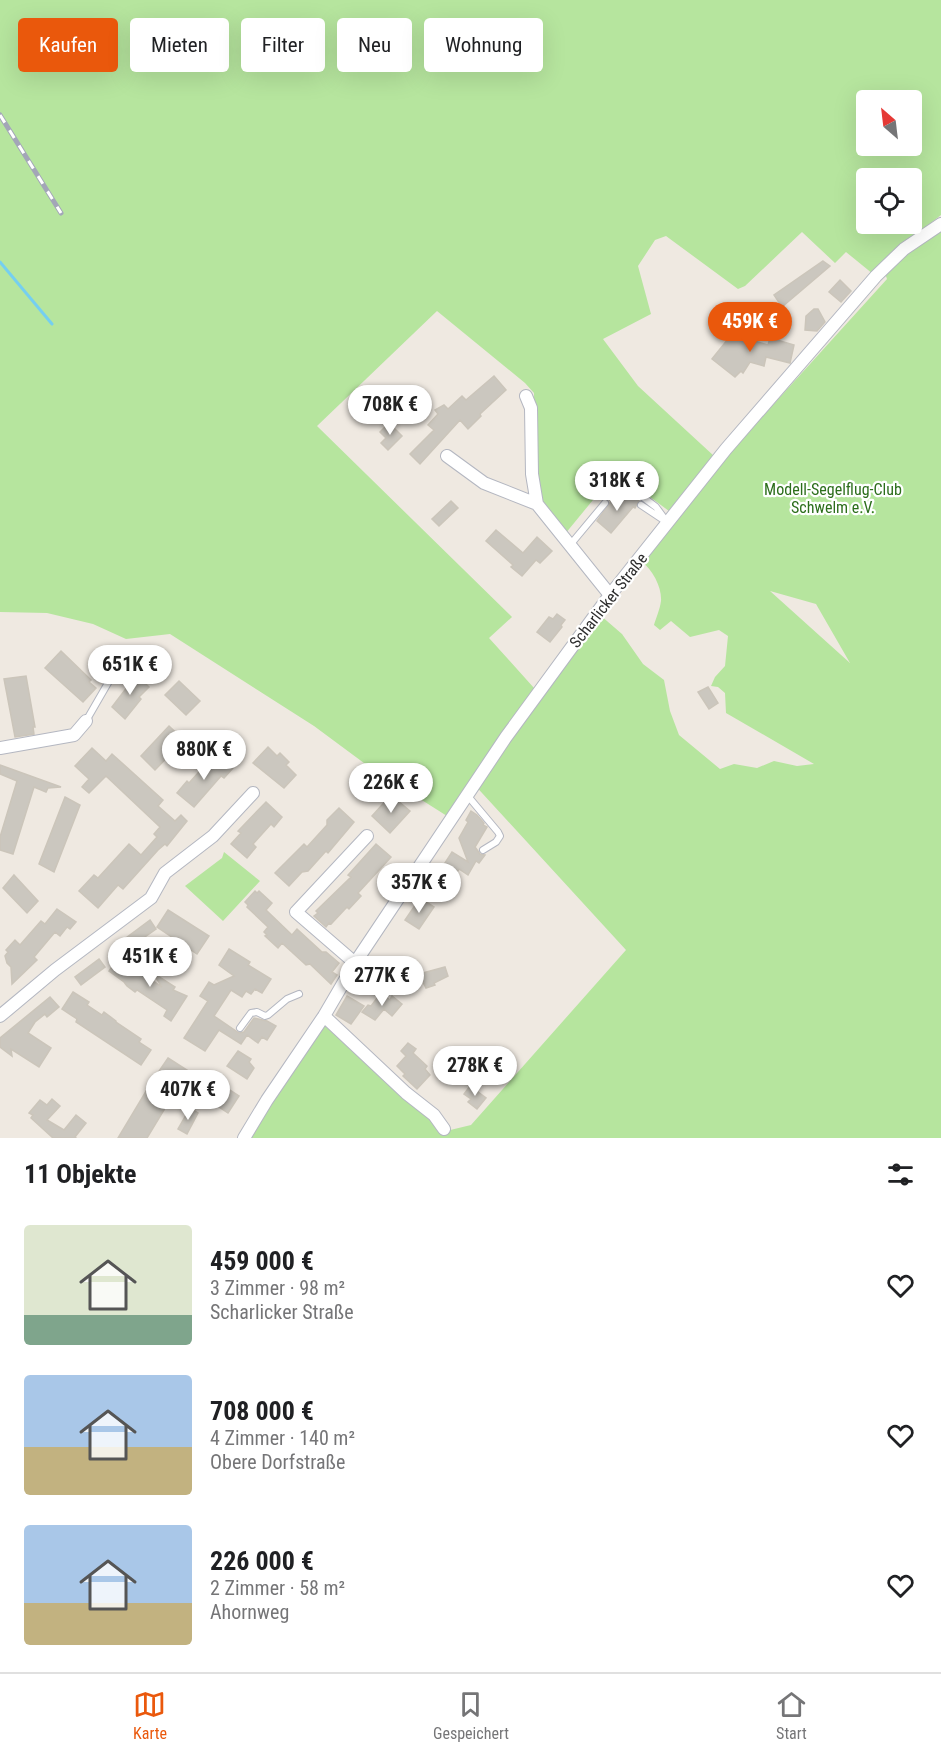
<!DOCTYPE html>
<html lang="de">
<head>
<meta charset="utf-8">
<style>
	:root { --surface:#fff; --page:#f2f2f2; --text:#202124; --muted:#757577; --line:#e0e0e0; --accent:#ea580c }
	body { margin:0; font-family:"Roboto Condensed",sans-serif; background:var(--page); color:var(--text); height:100vh; display:flex; flex-direction:column; font-size:22px; white-space:nowrap }
	* { box-sizing:border-box; margin:0 }
	p { font-size:20px; color:var(--muted) }
	.icon { flex:none; width:33px; height:33px; fill:none; stroke:currentColor; stroke-width:2; stroke-linecap:round; stroke-linejoin:round }
	.map { position:relative; height:1138px; overflow:hidden }
	.sheet { display:flex; flex-direction:column; background:var(--surface); flex:1 }
	.sheet>* { flex:none }
	.hud { position:absolute; left:18px; top:18px; width:600px; height:54px; display:flex; gap:12px }
	.needle { width:39px; rotate:332deg }
	.fabs { position:absolute; left:856px; top:90px; display:grid; gap:12px }
	.fabs a { display:grid; place-items:center; width:66px; height:66px; border-radius:6px; background:var(--surface); box-shadow:0 6px 24px #0002; font-size:30px }
	.price { position:absolute; translate:-50% -51px; padding:0 14px; border-radius:21px; background:#fff; color:#222; font-size:20px; line-height:39px; filter:drop-shadow(0 2px 3px #0008) }
	.price::after { content:''; position:absolute; left:50%; top:36px; width:18px; height:14px; margin-left:-9px; background:inherit; clip-path:polygon(0 0,100% 0,50% 100%) }
	.price.selected { background:var(--accent); color:#fff }
	ul { padding:0; list-style:none }
	li { display:flex; align-items:center; gap:18px; height:150px; padding:0 24px }
	li span { display:grid; place-items:center; flex:none; width:168px; height:120px; border-radius:6px; color:#555 }
	li>.icon { margin-inline-start:auto }
	span .icon { width:72px; height:72px; fill:#fffc; stroke-width:1 }
	li b { font-size:26px }
	h2 { display:flex; justify-content:space-between; align-items:center; height:72px; padding:0 24px; font-size:26px }
	.tag { padding:0 21px; border-radius:6px; background:var(--surface); box-shadow:0 6px 24px #0002; font-size:21px; line-height:54px }
	.tag.selected { background:var(--accent); color:#fff }
	.menu { display:flex; justify-content:space-around; align-items:center; height:84px; border-top:2px solid var(--line); background:var(--surface); font-size:16px; color:var(--muted) }
	.menu a { display:grid; justify-items:center; gap:3px }
	.menu .selected { color:var(--accent) }
	.map>svg:first-child { display:block }
	.green { fill:#b6e59e; fill-rule:evenodd }
	.lines { fill:none; stroke-linecap:round; stroke-linejoin:round }
	.stream { stroke:#75cff0; stroke-width:3 }
	.building { fill:#cbc7bf; stroke:#cbc5ba; stroke-width:1.5 }
	.service-casing { stroke:#b4b7c1; stroke-width:8 }
	.minor-casing { stroke:#b4b7c1; stroke-width:14 }
	.service { stroke:#fff; stroke-width:6 }
	.minor { stroke:#fff; stroke-width:12 }
	.rail-casing { stroke:#a3a6b8; stroke-width:5 }
	.rail { stroke:#fff; stroke-width:3; stroke-dasharray:9; stroke-linecap:butt }
	.labels { text-anchor:middle; stroke-width:4.5; stroke-linejoin:round; paint-order:stroke }
	.park-label { font-size:16px; fill:#2c6e1b; stroke:#fff }
	.street-label { font-size:16px; fill:#2e2e2e; stroke:#fff }
</style>
</head>
<body>
<div class="map">
<svg width="941" height="1138" viewBox="0 0 941 1138">
	<rect width="100%" height="100%" fill="#efe9e1"/>
	<path class="green" d="M0 0H941V215L899 248 873 274 846 252 835 263 802 232 745 286 738 289 666 236 655 240 638 266 651 314 603 339 638 386 714 456 669 511 616 472 565 534 540 503 535 477 534 393 525 383 437 311 317 426 512 617 489 638 534 688 507 726 600 615 622 634 643 664 664 680 670 711 679 735 720 769 734 764 757 768 774 761 797 766 814 764 726 713 725 693 718 687 711 686 715 677 725 666 728 636 719 630 690 637 671 621 660 630 654 625C656 618 660 609 661 601 662 588 653 570 642 562L681 516 733 449 887 279 885 273 913 249 941 230V1138H250L323 1024 426 1114 442 1132 471 1125 626 950 471 781 447 816 368 766 314 726 170 634 126 639 93 624 47 613 0 612ZM867 100H912V146H867ZM867 178H912V224H867ZM770 591 816 604 850 663Z
		M224 852 260 881 223 921 185 886 222 858Z"/>
	<g class="lines">
		<path class="stream" d="M0 262 52 324"/>
	</g>
	<path class="building" d="M823 261 830 266 782 307 774 295Z
		M840 280 851 291 841 302 829 292Z
		M814 309H818L825 322 817 331 805 330 806 316Z
		M736 329 747 332 743 338 768 345 770 338 794 345 790 363 766 357 764 366 750 362 743 373 741 371 735 377 712 359Z
		M494 376 506 390 480 414 481 416 468 429 460 420 420 464 410 454 434 430 428 425 438 414 435 410 444 405 448 409 462 396 466 400Z
		M389 423 402 436 388 450 381 443 386 438 380 432Z
		M617 493 625 500 630 494 639 500 635 508 633 507 611 533 597 521Z
		M451 501 458 508 439 526 432 519Z
		M496 530 523 553 537 537 552 551 540 563 536 560 522 576 511 567 513 565 486 541Z
		M557 614 565 620 561 625 562 627 550 642 537 632 549 617 553 619Z
		M61 651 91 680 89 682 96 688 83 702 45 668Z
		M135 674 149 687 139 697 141 699 125 719 112 707 128 686 125 684Z
		M26 676 35 727H33L34 734 15 737 4 679Z
		M179 681 200 701 186 715 165 695Z
		M708 687 718 703 709 709 698 692Z
		M169 726 184 740 155 770 141 756Z
		M268 747 277 756 280 753 289 762 286 765 296 775 284 788 253 763Z
		M92 748 106 761 112 754 163 800 158 806 175 821 181 815 187 821 167 846 165 844 158 850 123 889 118 885 98 908 79 891 94 875 98 878 129 844 141 855 157 837 154 834 160 827 106 776 89 793 82 787 89 779 75 766Z
		M219 756 233 768 224 778 221 776 194 807 177 793 187 781 189 783 207 763 210 766Z
		M0 765 61 787 48 788 46 792 34 787 13 854 0 850V837L17 781 0 774Z
		M391 795 410 811 390 833 372 816Z
		M65 797 80 805 54 872 39 864Z
		M266 802 282 817 274 827 271 824 253 844 256 847 247 858 231 844 241 833 238 831Z
		M339 808 354 822 328 853 326 851 308 871 302 872 289 886 275 873 304 844 307 847 327 825V820Z
		M471 811 477 815 484 823 483 825 487 827 475 847 480 854 485 855 479 863 476 861 468 875 459 869 456 874 443 866 452 852 468 862 459 838 468 822 466 820Z
		M376 844 391 857 358 893 361 896 349 909 347 907 331 924 329 923 326 927 314 916 318 913 316 911 351 877 348 875Z
		M14 875 38 901 27 913 3 888Z
		M255 891 257 893 259 891 272 903 266 910 292 935 297 929 322 952H326L339 963 332 972 337 975 331 984 310 964 306 965 282 943 278 948 265 936 267 935 264 932 268 927 247 907 248 905 245 902Z
		M420 898 434 907 419 929 405 920Z
		M57 909 76 922 70 929 67 927 60 936 55 932 34 957 37 960 12 984 11 967 7 963 5 956 8 952 6 950 15 940 20 945 41 921 45 924Z
		M168 910 209 936 197 954 157 927Z
		M150 920 156 929 132 946 126 938Z
		M229 949 250 962 248 965 271 979 262 993 255 989 251 994 246 991 242 997 231 990 214 1016 239 1033 244 1032 254 1018 267 1021 276 1026 267 1040 262 1037 258 1043 247 1035 241 1044 219 1030 205 1051 184 1038 208 1001 200 996 209 982 214 985 234 976 219 965Z
		M118 958 162 987 153 973 175 987 173 990 187 996 171 1021 164 1016 167 1010 137 990 135 992 127 986 124 982 109 971Z
		M99 959 105 967 81 985 75 977Z
		M445 967 448 976 434 983 435 985 426 988 419 974Z
		M73 992 89 1002 87 1005 102 1015 104 1012 116 1021V1022L141 1039 139 1042 151 1050 141 1065 76 1022 77 1019 62 1009Z
		M381 993 390 1000 392 996 402 1004 392 1016 384 1009 375 1020 362 1012 368 1005 371 1006Z
		M347 996 364 1006 351 1024 336 1015Z
		M50 997 59 1007 47 1017 45 1014 35 1022 28 1033 51 1048 39 1067 11 1049 12 1056 0 1047V1038Z
		M408 1043 416 1049 413 1053 427 1066 425 1069 430 1075 417 1089 403 1076 405 1074 397 1066 406 1056 401 1051Z
		M238 1051 251 1059 249 1062 254 1068 247 1079 227 1066Z
		M168 1058 190 1072 178 1091 176 1090 147 1138H118L151 1083Z
		M219 1083 239 1096 228 1113 207 1099Z
		M470 1086 486 1098 477 1109 468 1102 471 1099 464 1094Z
		M52 1099 60 1106 47 1120 64 1130 76 1115 86 1123 75 1137 76 1138H53L31 1118 33 1115 29 1113 40 1100 47 1105Z
		M190 1108 198 1113 187 1134 178 1129Z"/>
	<g class="lines">
		<defs>
			<path id="service" d="M631 488 656 507 667 522
				M641 505 665 521
				M570 545 605 503
				M86 721 108 683
				M467 795 498 832 500 836 496 842 483 850
				M240 1028 251 1013 257 1012 265 1016 268 1015 287 999 299 994"/>
			<path id="minor" d="M526 396 531 408 532 474 537 504 610 595
				M447 456 484 483 537 504
				M0 748 74 735 86 721
				M355 963 296 912 367 836
				M0 1016 55 970 151 898 165 873 213 836 253 793
				M324 1016 406 1093 434 1115 444 1129
				M244 1138 267 1100 324 1016 355 963 506 737 610 595 726 449 876 276 904 249 941 224"/>
		</defs>
		<use href="#service" class="service-casing"/>
		<use href="#minor" class="minor-casing"/>
		<use href="#service" class="service"/>
		<use href="#minor" class="minor"/>
		<defs>
			<path id="rail" d="M0 115 61 213"/>
		</defs>
		<use href="#rail" class="rail-casing"/>
		<use href="#rail" class="rail"/>
	</g>
	<g class="labels">
		<g class="park-label">
			<text x="833" y="495">Modell-Segelflug-Club<tspan x="833" dy="18">Schwelm e.V.</tspan></text>
		</g>
		<g class="street-label">
			<text transform="translate(608 600) rotate(-52)" y="6">Scharlicker Straße</text>
		</g>
	</g>
</svg>
<div class="fabs">
<a><svg class="needle" viewBox="-14 -14 28 28"><path d="M0-13l5 13h-10z" fill="#e53935"/><path d="M0 13l5-13h-10z" fill="#757577"/></svg></a>
<a><svg class="icon" aria-label="locate" viewBox="0 0 24 24"><circle cx="12" cy="12" r="6"/><path d="M12 2v4M12 18v4M2 12h4M18 12h4"/></svg></a>
</div>
<b class="price selected" style="left:750px;top:353px">459K €</b>
<b class="price" style="left:390px;top:436px">708K €</b>
<b class="price" style="left:617px;top:512px">318K €</b>
<b class="price" style="left:130px;top:696px">651K €</b>
<b class="price" style="left:204px;top:781px">880K €</b>
<b class="price" style="left:391px;top:814px">226K €</b>
<b class="price" style="left:419px;top:914px">357K €</b>
<b class="price" style="left:150px;top:988px">451K €</b>
<b class="price" style="left:382px;top:1007px">277K €</b>
<b class="price" style="left:475px;top:1097px">278K €</b>
<b class="price" style="left:188px;top:1121px">407K €</b>
<div class="hud">
<a class="tag selected">Kaufen</a>
<a class="tag">Mieten</a>
<a class="tag">Filter</a>
<a class="tag">Neu</a>
<a class="tag">Wohnung</a>
</div>
</div>
<section class="sheet">
<h2>11 Objekte<svg class="icon" aria-label="filters" viewBox="0 0 24 24"><path d="M4 7h16M4 17h16"/><circle cx="9" cy="7" r="2"/><circle cx="15" cy="17" r="2"/></svg></h2>
<ul>
<li><span style="background:linear-gradient(#dfe7d0 75%,#7fa58c 0)"><svg class="icon" aria-label="home" viewBox="0 0 24 24"><path d="M3 11l9-7 9 7M6 9v11h12V9"/></svg></span><div><b>459 000 €</b><p>3 Zimmer · 98 m²</p><p>Scharlicker Straße</p></div><svg class="icon" aria-label="heart" viewBox="0 0 24 24"><path d="M12 20l-8-8c-3-5 5-10 8-4 3-6 11-1 8 4z"/></svg></li>
<li><span style="background:linear-gradient(#a9c7e8 60%,#c2b280 0)"><svg class="icon" aria-label="home" viewBox="0 0 24 24"><path d="M3 11l9-7 9 7M6 9v11h12V9"/></svg></span><div><b>708 000 €</b><p>4 Zimmer · 140 m²</p><p>Obere Dorfstraße</p></div><svg class="icon" aria-label="heart" viewBox="0 0 24 24"><path d="M12 20l-8-8c-3-5 5-10 8-4 3-6 11-1 8 4z"/></svg></li>
<li><span style="background:linear-gradient(#a9c7e8 65%,#c2b280 0)"><svg class="icon" aria-label="home" viewBox="0 0 24 24"><path d="M3 11l9-7 9 7M6 9v11h12V9"/></svg></span><div><b>226 000 €</b><p>2 Zimmer · 58 m²</p><p>Ahornweg</p></div><svg class="icon" aria-label="heart" viewBox="0 0 24 24"><path d="M12 20l-8-8c-3-5 5-10 8-4 3-6 11-1 8 4z"/></svg></li>
</ul>
</section>
<nav class="menu">
<a class="selected"><svg class="icon" aria-label="map" viewBox="0 0 24 24"><path d="M3 6l6-2 6 2 6-2v14l-6 2-6-2-6 2zM9 4v14M15 6v14"/></svg>Karte</a>
<a><svg class="icon" aria-label="saved" viewBox="0 0 24 24"><path d="M7 4h10v16l-5-4-5 4z"/></svg>Gespeichert</a>
<a><svg class="icon" aria-label="home" viewBox="0 0 24 24"><path d="M3 11l9-7 9 7M6 9v11h12V9"/></svg>Start</a>
</nav>
</body>
</html>
